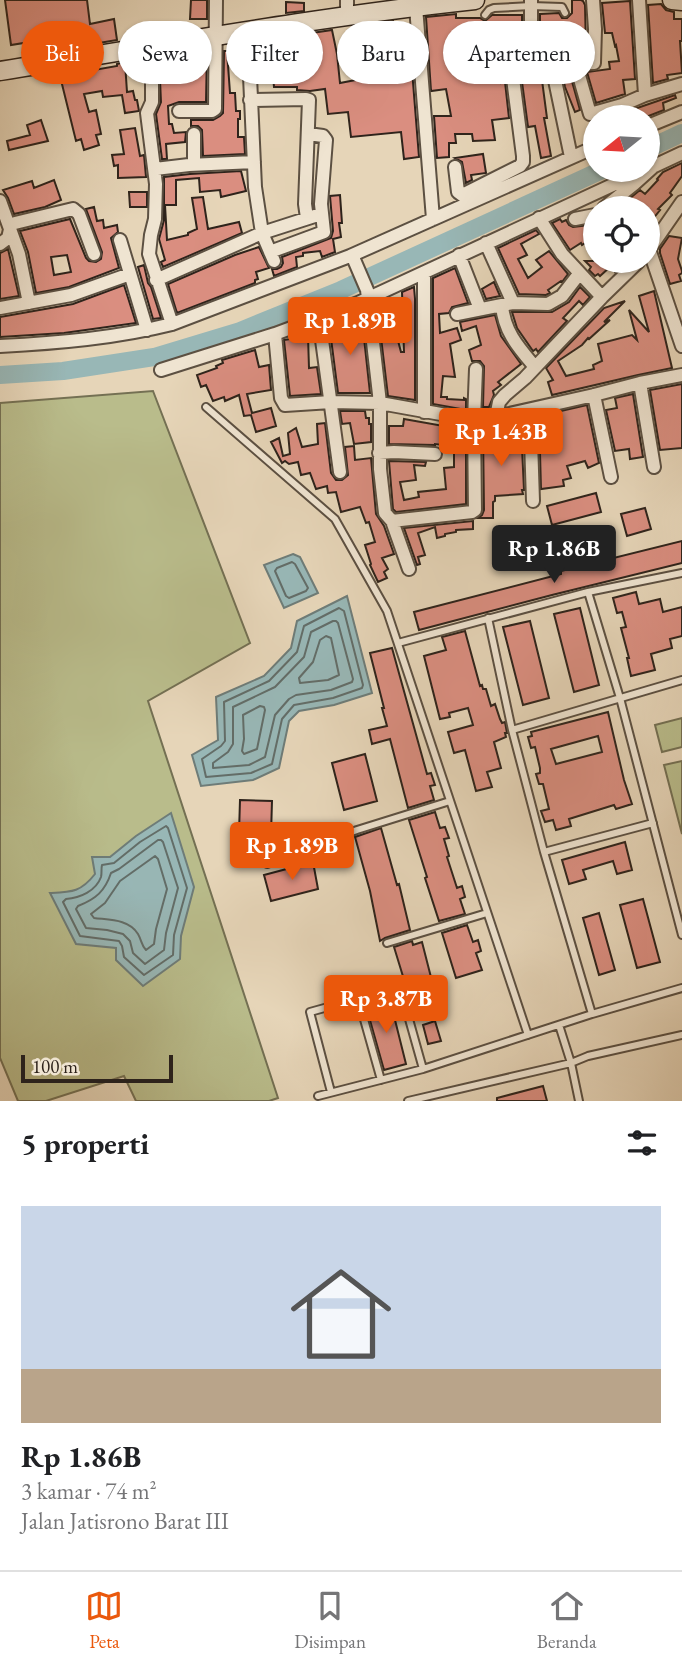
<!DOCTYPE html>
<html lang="id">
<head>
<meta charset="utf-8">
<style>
	:root { --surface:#fff; --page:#f6f6f6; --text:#202124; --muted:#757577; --line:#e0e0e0; --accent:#ea580c }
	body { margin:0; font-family:"EB Garamond",serif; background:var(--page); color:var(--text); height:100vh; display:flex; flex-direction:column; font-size:26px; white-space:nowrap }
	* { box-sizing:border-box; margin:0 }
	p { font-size:23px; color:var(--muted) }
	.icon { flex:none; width:38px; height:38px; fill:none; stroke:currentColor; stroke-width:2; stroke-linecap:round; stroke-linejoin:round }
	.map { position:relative; height:1101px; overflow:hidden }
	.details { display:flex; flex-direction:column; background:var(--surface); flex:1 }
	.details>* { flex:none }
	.guide { position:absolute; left:21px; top:21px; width:640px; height:63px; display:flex; gap:14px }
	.needle { width:46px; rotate:252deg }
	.tools { position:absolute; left:583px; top:105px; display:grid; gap:14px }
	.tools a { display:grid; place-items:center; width:77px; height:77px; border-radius:50%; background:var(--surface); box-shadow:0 2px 5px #0004; font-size:35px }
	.scale { position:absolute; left:21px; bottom:18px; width:152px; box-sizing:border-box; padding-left:7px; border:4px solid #2e231b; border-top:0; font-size:19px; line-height:24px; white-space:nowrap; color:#2e231b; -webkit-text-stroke:5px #efe4d1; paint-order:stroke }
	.price { position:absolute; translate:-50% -60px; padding:0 16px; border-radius:7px; background:var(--accent); color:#fff; font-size:23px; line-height:46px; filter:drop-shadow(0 2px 4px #0008) }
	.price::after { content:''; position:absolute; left:50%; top:42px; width:21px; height:16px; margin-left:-10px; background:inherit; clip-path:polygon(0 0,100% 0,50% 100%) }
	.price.active { background:#222; color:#fff }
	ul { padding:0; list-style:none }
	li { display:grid; align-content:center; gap:14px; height:371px; padding:0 21px }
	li+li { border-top:2px solid var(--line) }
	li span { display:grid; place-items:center; height:217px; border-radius:0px; color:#555 }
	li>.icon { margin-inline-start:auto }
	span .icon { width:126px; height:126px; fill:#fffc; stroke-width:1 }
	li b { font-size:30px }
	h2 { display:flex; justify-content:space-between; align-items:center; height:84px; padding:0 21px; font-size:30px }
	.tag { padding:0 24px; border-radius:32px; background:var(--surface); box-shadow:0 2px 5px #0004; font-size:24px; line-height:63px }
	.tag.active { background:var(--accent); color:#fff }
	.dock { display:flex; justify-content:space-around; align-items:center; height:98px; border-top:2px solid var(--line); background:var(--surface); font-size:19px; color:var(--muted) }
	.dock a { display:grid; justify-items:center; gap:4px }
	.dock .active { color:var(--accent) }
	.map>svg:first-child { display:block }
	.green { fill:#b9bc8b; stroke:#747053; stroke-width:2 }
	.water { fill:#98b7b6; stroke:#6e7c78; stroke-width:2 }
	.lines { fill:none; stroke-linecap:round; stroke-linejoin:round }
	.shore { stroke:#636d68; stroke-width:2 }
	.river { stroke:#98b7b6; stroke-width:18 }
	.building { fill:#da8e80; stroke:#2e231b; stroke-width:2; fill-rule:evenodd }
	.service-casing { stroke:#5c5042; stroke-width:10 }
	.minor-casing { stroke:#5c5042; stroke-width:16 }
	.secondary-casing { stroke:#2e231b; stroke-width:21 }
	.service { stroke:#efe4d1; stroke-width:6 }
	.minor { stroke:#efe4d1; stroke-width:12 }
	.secondary { stroke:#efe4d1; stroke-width:18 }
</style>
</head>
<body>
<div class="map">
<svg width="682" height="1101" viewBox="0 0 682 1101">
	<rect width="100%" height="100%" fill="#e6d5b8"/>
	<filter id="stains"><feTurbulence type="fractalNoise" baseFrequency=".00286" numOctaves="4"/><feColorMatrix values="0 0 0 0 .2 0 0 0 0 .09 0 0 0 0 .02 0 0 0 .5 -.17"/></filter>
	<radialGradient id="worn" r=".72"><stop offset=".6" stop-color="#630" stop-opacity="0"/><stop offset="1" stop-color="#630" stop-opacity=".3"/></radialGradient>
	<path class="green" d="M153 391 250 643 148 701 278 1098 269 1101H136L124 1076 46 1101H18L0 1058V403Z
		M682 718V747L662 752 655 725Z
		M682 761V834L664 765Z"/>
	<path class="water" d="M293 554 300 557 318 593 284 608 264 565Z
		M347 596 372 693 334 705 299 711 289 721 279 768 253 780 201 786 192 755 218 740 216 697 264 676 291 648 297 621Z
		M171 813 194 887 181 936 180 959 143 986 116 960V948L76 944 50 893C72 892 81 892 95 874L92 857H110L136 836Z"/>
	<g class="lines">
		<path class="shore" d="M292 562 295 564 308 588 306 591 289 598 286 596 275 571 277 568Z
			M339 608 344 611 363 685 362 688 333 698 294 705 282 719 272 764 251 773 206 777 202 759 221 746 225 741 224 702 269 681 297 652 304 626Z
			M333 621H336L338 623 353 679 352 682 331 690 296 695 289 699 275 715 265 757 249 765 213 768V763L228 752 233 744V707L275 687 304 657 311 632Z
			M326 636 331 638 339 675 328 680 300 683 299 678 313 662 320 640Z
			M260 706 264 707 265 710 257 749 244 754 242 751 244 739 243 715Z
			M166 826 168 828 187 888 174 935 173 955 144 975 124 957 122 946 119 941 80 936 63 902 66 899C80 898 96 891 101 877 102 873 101 869 102 865L114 863 140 842Z
			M158 840H161L163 842 178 888 166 933 164 950 145 964 133 953 130 941 123 934 107 930 86 928 76 909 78 906C96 899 105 891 111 873L119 869Z
			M155 856 158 859 167 889 156 929 154 944 146 950C141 945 142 941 138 934 129 919 109 920 94 918L91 914 105 903 120 881Z"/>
		<path class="river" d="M648 149 682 133
			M0 375 63 371 154 357 240 331 341 290 602 170"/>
	</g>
	<path class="building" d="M5 0H87L90 24 114 19 117 40 75 47 73 35 11 45Z
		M191 0H207V19H190Z
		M572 0H581L583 1 585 5 586 50 573 49V34H557V47H540V14L559 13 562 18H567L572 13Z
		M630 1 635 79 623 80 625 94 596 103 587 72 610 69 609 62 619 61 616 45 615 46 612 33H605L602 3Z
		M286 2 304 3V11L286 13Z
		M661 4 666 10 674 12V19H682V41H680L682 73 667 75 668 79 653 83 648 5Z
		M456 14V18H480L485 21 492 15H522V46L509 47 508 33H481L482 63 498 61 501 83 505 82 509 118 492 120 495 140 473 141 472 134H455L456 143H449V157L437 158 434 116H451L446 89 431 91 426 17Z
		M393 21 396 41 388 42 385 22Z
		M332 30 337 54 340 83 366 78 396 76 395 71 412 70 419 157 404 159 401 132 351 137 348 112 328 114 325 89 310 91 297 90V87H274L271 52 283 50 282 45 306 42 305 34Z
		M207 49 206 102H179L168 106 169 124H172L174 133 186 132 185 142 166 144 167 159H162L156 114 161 102 159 57Z
		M224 51H227L230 93H235L236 111H240V119H238V137H244L245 154 203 156 202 130 198 126H191V120H213L220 116 223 113Z
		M568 58H571L568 62V67L580 110 575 112 565 87 560 64 568 61Z
		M125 62 127 92 133 91 135 100H137L139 111 125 113 122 95 103 97 102 91 84 94 89 112 96 110 101 134 96 135 99 145 84 150 81 139 76 141 60 76 117 66V64Z
		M540 65 547 118H544L551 156 541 158 535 126 528 127 520 67Z
		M675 95 676 98 663 103 664 110 646 117H611Z
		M41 120 48 141 9 150 7 141 30 135 27 125Z
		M135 128 140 156 144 155 146 177 118 178V165L114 166 112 155 124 154 120 130Z
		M483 154 486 173 471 175 472 180 466 183 462 162 455 158Z
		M682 163V176L670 193 672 195 658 209 660 210 648 225V208H618L640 190 645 194 658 180 657 179 663 172Z
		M241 171 246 191 221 197 220 190 200 192 199 178 176 180V205H165L167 240 188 235V233L197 229 192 198 203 197 208 229 239 222 242 233 163 267 161 262 165 260 159 239 164 220V177L190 174Z
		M54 180 61 200 45 207 14 214 8 198 3 190 32 181 34 188Z
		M129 192H147V207H130Z
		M340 195 342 223H339L341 237 333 239 335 252 322 257 320 251 303 253V256L296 257 297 267 274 276 272 269H277L281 267 283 263 282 257 331 238 333 231 330 196Z
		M94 207 97 221 103 220 104 228 117 225 118 232 111 238 119 268 69 287 36 293 28 252 20 231 70 219 86 258 89 261 96 262 101 259 102 252 86 209ZM67 255 71 272 54 275 51 257Z
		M560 219 562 222 566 220 569 225 573 227 590 225 594 237 582 245 581 243 570 250 552 223Z
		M536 230 539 234 521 244 527 255 518 259 528 278 542 267 536 260 549 251 568 274 562 282 561 281 548 290 550 293 546 295 519 294 498 248Z
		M669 236 682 238 678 259 682 271V273L679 275 681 281 670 284 660 253V249Z
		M259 247 269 268 256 272 258 279 255 280V283L177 313 168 284 235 255Z
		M8 249 19 296 0 299V253Z
		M585 261H619L622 265 615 272 611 266 600 276 598 274 595 276 589 270 591 267Z
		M144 265 148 283 151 287 161 318 153 319 138 267Z
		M455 268 468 303 452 307 449 313 439 314 440 333 457 328 461 340 450 344 455 377 443 376 441 397H447V399L464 400V398L466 399V410L433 404V278Z
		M494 282 500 296 486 299 482 289Z
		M124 285 136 323 64 333 0 337V317L73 304Z
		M414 287 415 299V400L388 396 377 304 387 299 401 352H404L402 292Z
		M580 287 590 297 583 305 579 301 563 318 567 321 538 352 536 349 533 351 517 328 512 312H552L569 302Z
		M654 291 672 368 638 375 552 395 548 382 553 380 546 368 604 308 625 301 604 322 610 320 589 339 588 338 582 345 558 361 566 376 594 369 593 365 602 361 598 344 632 335 637 340 629 310 649 332 639 296Z
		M495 315 501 336 521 364 498 382 501 385 493 391 494 395 489 407H483L484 366 480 361H472L469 350 481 345 476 326 462 331 460 322Z
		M349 316 351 323 358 321 360 329H363L370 393H338L329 323Z
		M308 336 309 368 317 367 321 394 290 396 284 340Z
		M255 350 259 367 269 365 271 390 247 394 252 413 271 408 276 426 256 432 251 415 244 416 239 395 225 401 224 397 213 401 206 385 201 387 197 375 217 368 216 366 223 363 222 360Z
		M682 384V448L660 450 650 390Z
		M633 394 643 457 630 459 629 449 615 451 606 410 617 408 615 398Z
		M587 405 599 463 588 468 585 461 567 466 571 478 563 480 564 486 541 489 539 416Z
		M340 411H365L366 418H369V424H371V442L354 444 350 423 342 424Z
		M404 419 455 428 453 446 435 444V445L389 444V426H403Z
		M516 421 518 428 502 434 504 449 522 448 524 490H522L523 494 495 496V501L493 502V518H478L482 515 484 510 483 431 498 430 497 426Z
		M325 423 331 473 336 480H342L348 475 345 447 354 446 355 460 371 458 376 514 384 526 394 554 382 558 388 569 384 572 387 578 378 582 370 565 371 564 365 545 375 542 369 522 366 523 360 507 341 512 336 492 328 493 327 486 316 489 310 473 301 475 298 462 289 464 285 461 282 463 271 442 279 438 283 456 290 454 288 433 296 428 302 447 318 444 317 424Z
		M454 449H466V504L396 512 393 509 389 461 426 462 425 466 414 465 416 480 400 482 404 500 419 497 418 492 446 489 444 468 454 467Z
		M596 493 601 512 552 525 547 506Z
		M645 508 651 529 627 536 621 514Z
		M473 521V529L456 530V532L445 534V536L437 538 435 527 418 533 425 555 418 557 420 564 417 565 404 528Z
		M682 541V563L552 595 419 630 414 612 561 574V571Z
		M636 592 639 604 660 599 663 612 682 607V636L670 639 672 648 651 654 655 670 631 676 627 658H629L621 628 626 627 622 612 617 613 613 598Z
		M580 608 599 685 574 692 554 614Z
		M530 621 549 698 523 705 503 627Z
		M465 631 480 686 482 685 483 689H486L491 706 495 704 500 719 502 723 505 722 507 733H505L506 737 494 742 501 768 487 772 492 787 476 791 465 750 454 753 448 732 473 725 468 708 449 713 450 717 440 719 424 656 446 650 442 637Z
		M392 648 427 774 431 773 435 785 430 786 434 800 408 808 390 739 372 744 369 730 387 726 382 708H384L370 653Z
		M608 712 624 780 632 804 616 809 614 805 569 819 571 826 556 830 553 820 545 822 541 811 549 809 543 784H539L536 774 540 773V768L535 747 531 748 528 737 532 736 531 732ZM598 736 602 752 556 764 551 749Z
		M365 754 377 801 344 810 332 763Z
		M240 800 272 801 271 835 261 834V839L249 838V834L239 833Z
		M435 812 440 828 445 827 449 838 444 839 449 856 447 857 457 888 462 886 465 897 460 899 465 914 439 921 425 878 427 877 409 820Z
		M381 828 397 885 399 884 410 930 385 938 380 941 370 891 355 837Z
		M625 842 632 870 617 874 613 861 583 870 586 879 569 884 562 860Z
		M313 862 318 889 271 901 264 875Z
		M643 899 660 962 637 968 620 905Z
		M599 913 615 970 599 975 583 918Z
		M467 925 473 942 478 940 481 951 476 953 482 970 456 978 442 933Z
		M412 941 413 945 422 942 434 989 409 996 394 947Z
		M390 1000 406 1064 384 1070 366 1006Z
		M435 1021 441 1041 428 1044 423 1025Z
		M543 1086 547 1101H497V1098Z"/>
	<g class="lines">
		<defs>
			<path id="service" d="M485 15 489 10 494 8 531 6 562 7 565 13
				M206 407 335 519 387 611 528 1035
				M588 592 620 698 682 935
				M488 618 512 730 544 852 592 1014
				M398 643 588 592 682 573
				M512 730 682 680
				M544 852 653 823
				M267 864 357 830 450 801
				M387 943 487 913
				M358 998 381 1080
				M559 1025 571 1063 579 1101
				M331 1092 310 1012 400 987 423 1069
				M318 1096 423 1069 592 1014 682 988
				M408 1101 571 1063 588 1056 682 1035"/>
			<path id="minor" d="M593 0 595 29 594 63 577 64 576 65 590 114 622 105 645 95 682 84
				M639 0 645 95
				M416 7 433 219
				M347 17V0
				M248 32 255 187 262 233 274 261
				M149 46 152 72V102L147 113 156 184 155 219 151 235 149 254 172 324
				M531 57V0
				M250 100 306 99 309 100 305 204 307 218
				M179 111H212L215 109 216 0
				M648 126 682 112
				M194 165V134
				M455 167 458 192 462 195 520 166 523 162V156L511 63 514 59 544 56 551 61 571 157
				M155 169 189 165 254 162
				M648 169 682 153
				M0 201 19 254 29 303
				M604 208 634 184 655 165
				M539 218 562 254 602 297
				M575 219 595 215
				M120 240 147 330
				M486 243 513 303
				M0 244 8 238 11 225 15 223 73 209 79 214 94 254
				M649 249 682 346
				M648 251 682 202
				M270 252 324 232 321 204 326 140 323 136 308 134
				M352 255 367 290 380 403V469L385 513 392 521 472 512 475 510 474 420 476 369
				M459 255 480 309
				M156 280 262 233 321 214
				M0 308 71 295 130 274
				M457 314 502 305
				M319 318 340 472
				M275 334 281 398 285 405 331 402 380 403 474 420 496 417 594 395 640 383 682 375
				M0 346C58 343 116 338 172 324L350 256 595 147
				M535 367C519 348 504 332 502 305L513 303 548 304 562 296 579 274
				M161 370 275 334 358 303 645 170
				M640 383 654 467
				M594 395 611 477
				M530 410 533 501
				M424 412V273
				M496 417 499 402 505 395 525 378 602 297 639 261
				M379 453 394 452 435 454
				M392 521 409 569"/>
			<path id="secondary" d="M672 0 682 1
				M0 71C158 46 316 17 475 0"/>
		</defs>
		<use href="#service" class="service-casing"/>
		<use href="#minor" class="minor-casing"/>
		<use href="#secondary" class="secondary-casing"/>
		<use href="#service" class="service"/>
		<use href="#minor" class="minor"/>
		<use href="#secondary" class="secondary"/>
	</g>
	<rect width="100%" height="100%" filter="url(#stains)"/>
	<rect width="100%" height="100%" fill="url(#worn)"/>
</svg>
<div class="tools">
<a><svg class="needle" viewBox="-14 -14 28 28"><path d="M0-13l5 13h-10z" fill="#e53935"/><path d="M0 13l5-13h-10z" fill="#757577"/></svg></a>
<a><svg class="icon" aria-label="locate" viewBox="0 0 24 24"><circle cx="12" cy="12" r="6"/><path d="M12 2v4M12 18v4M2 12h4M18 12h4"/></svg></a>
</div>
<div class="scale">100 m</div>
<b class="price" style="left:350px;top:357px">Rp 1.89B</b>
<b class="price" style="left:501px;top:468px">Rp 1.43B</b>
<b class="price active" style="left:554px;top:585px">Rp 1.86B</b>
<b class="price" style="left:292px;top:882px">Rp 1.89B</b>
<b class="price" style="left:386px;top:1035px">Rp 3.87B</b>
<div class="guide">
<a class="tag active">Beli</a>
<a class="tag">Sewa</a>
<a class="tag">Filter</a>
<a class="tag">Baru</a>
<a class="tag">Apartemen</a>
</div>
</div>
<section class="details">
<h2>5 properti<svg class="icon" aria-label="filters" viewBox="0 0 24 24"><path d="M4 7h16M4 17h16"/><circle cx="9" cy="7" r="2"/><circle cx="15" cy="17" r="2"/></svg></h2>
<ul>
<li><span style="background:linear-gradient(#c9d6e8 75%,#b9a48a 0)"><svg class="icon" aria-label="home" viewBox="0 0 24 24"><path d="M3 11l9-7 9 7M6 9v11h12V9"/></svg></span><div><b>Rp 1.86B</b><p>3 kamar · 74 m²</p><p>Jalan Jatisrono Barat III</p></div></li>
</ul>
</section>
<nav class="dock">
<a class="active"><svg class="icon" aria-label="map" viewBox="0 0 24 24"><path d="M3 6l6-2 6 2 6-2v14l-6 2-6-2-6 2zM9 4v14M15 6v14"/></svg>Peta</a>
<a><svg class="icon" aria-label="saved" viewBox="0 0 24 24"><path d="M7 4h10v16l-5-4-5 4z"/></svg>Disimpan</a>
<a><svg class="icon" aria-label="home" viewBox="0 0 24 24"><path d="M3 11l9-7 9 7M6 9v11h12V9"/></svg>Beranda</a>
</nav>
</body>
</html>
